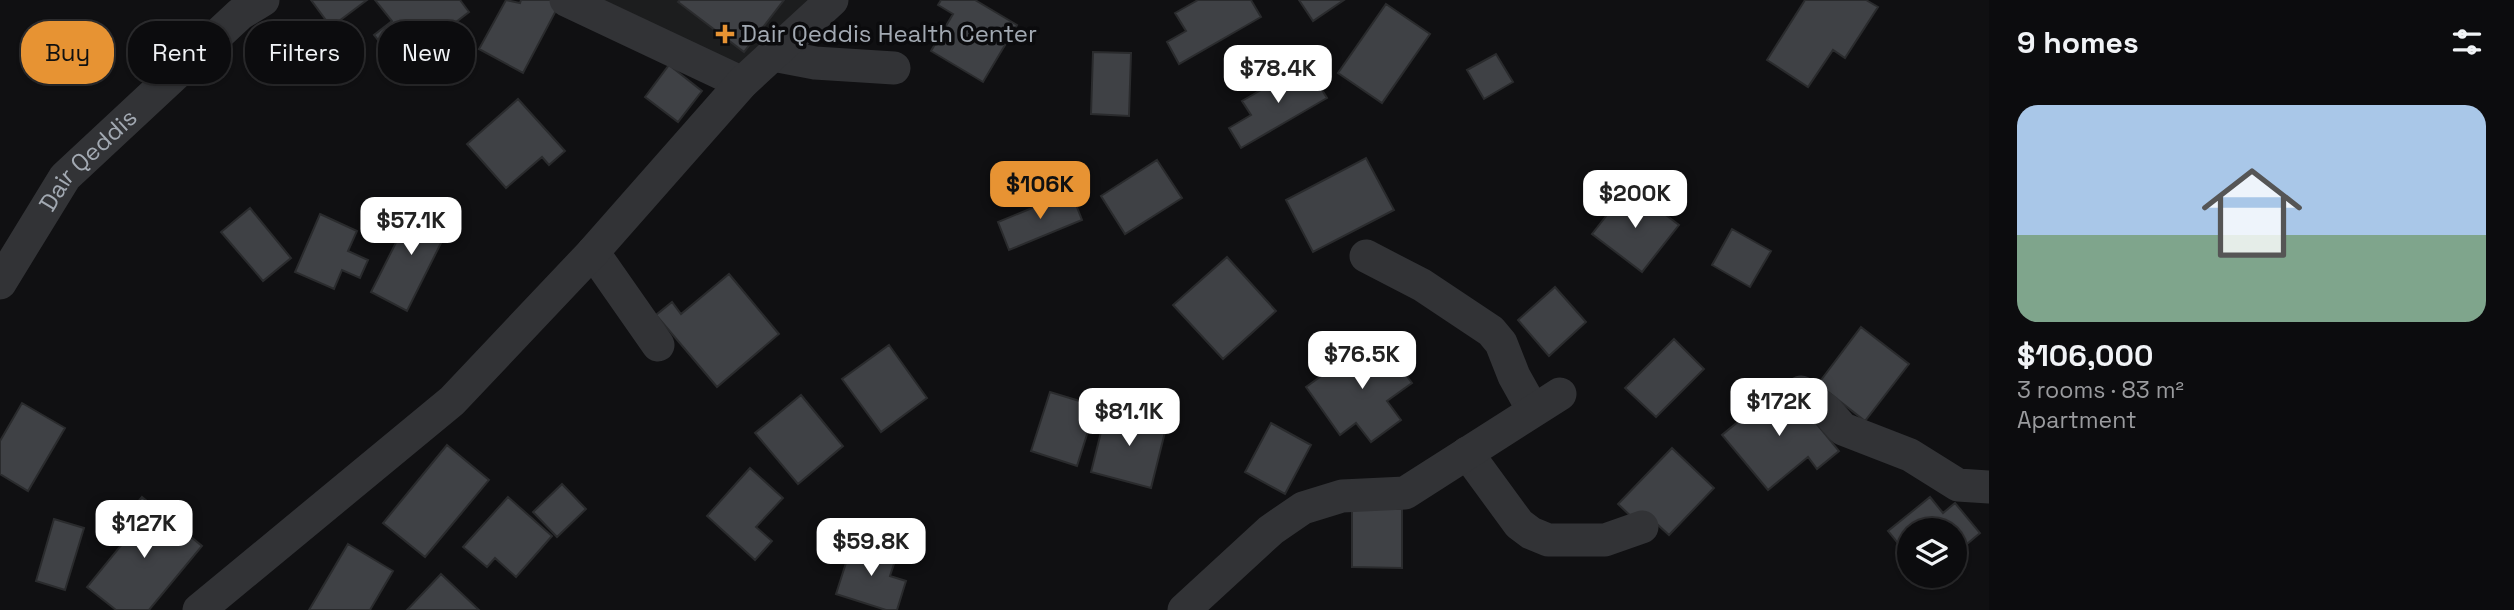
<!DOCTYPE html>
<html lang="en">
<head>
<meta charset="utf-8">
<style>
	:root { --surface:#0c0c0e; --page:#1a1a1c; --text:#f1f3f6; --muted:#9a9b9e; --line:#2c2c2e; --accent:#e79333 }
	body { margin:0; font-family:"Space Grotesk",sans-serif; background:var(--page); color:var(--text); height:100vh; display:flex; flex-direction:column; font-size:26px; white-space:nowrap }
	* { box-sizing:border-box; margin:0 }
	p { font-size:23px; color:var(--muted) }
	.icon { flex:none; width:38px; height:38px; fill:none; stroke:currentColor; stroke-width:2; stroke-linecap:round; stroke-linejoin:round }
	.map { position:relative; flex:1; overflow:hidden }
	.drawer { display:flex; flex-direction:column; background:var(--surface); width:525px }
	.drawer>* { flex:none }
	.guide { position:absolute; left:21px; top:21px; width:665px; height:63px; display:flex; gap:14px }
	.tools { position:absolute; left:1897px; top:518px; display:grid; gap:14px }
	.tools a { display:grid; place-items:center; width:70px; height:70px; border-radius:50%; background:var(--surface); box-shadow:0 2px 5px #0004,0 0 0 2px var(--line); font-size:35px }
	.price { position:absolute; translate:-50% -60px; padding:0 16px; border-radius:14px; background:#fff; color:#222; font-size:23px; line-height:46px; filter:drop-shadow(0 2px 4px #0008) }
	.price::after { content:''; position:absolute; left:50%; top:42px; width:21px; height:16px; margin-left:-10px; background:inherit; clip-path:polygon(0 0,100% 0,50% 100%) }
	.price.selected { background:var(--accent); color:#111 }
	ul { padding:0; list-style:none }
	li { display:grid; align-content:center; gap:14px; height:371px; padding:0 28px }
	li span { display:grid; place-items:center; height:217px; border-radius:21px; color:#555 }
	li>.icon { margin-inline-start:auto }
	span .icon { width:126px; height:126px; fill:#fffc; stroke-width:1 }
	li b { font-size:30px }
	h2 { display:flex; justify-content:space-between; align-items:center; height:84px; padding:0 28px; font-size:30px }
	.tag { padding:0 24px; border-radius:28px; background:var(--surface); box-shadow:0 2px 5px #0004,0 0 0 2px var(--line); font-size:24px; line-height:63px }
	.tag.selected { background:var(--accent); color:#111 }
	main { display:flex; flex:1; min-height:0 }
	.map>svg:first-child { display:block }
	.built { fill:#1c1d1e }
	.building { fill:#3f4145; stroke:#2a2b2d; stroke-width:2 }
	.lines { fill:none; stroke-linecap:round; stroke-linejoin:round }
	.minor { stroke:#323336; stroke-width:33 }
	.poi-dot { fill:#e79333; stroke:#0b0b0d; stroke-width:2.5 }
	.labels { text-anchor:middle; stroke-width:7; stroke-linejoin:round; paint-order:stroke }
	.poi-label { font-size:24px; fill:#a2a9b2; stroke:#0b0b0d; text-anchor:start }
	.street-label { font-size:24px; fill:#a2a9b2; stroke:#0b0b0d }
</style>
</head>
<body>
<main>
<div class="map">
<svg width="1989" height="610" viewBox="0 0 1989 610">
	<rect width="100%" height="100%" fill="#101012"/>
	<path class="built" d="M602 0H811L744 69Z"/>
	<path class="building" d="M311 0H367L331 27Z
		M375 0H460L469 12 399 66 374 35 392 21Z
		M506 0 520 3 521 0H554L560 3 523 73 479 49Z
		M680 0H784L744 52 678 2Z
		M941 0H975L1017 25 983 82 931 51 953 14 938 5Z
		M1198 0H1251L1261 17 1179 64 1167 42 1186 31 1175 13Z
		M1299 0H1344L1313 21Z
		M1805 0H1866L1878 7 1845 58 1833 50 1808 87 1767 60Z
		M1386 4 1430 34 1382 103 1338 73Z
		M1093 52 1131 53 1129 116 1091 114Z
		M1496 54 1513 82 1484 99 1467 70Z
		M1306 64 1327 98 1241 148 1229 128 1251 115 1242 101Z
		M669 65 702 91 678 122 645 97Z
		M518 99 565 151 549 165 542 157 506 188 467 144Z
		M1366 158 1394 210 1313 252 1286 200Z
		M1157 160 1182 198 1125 234 1101 196Z
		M1629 187 1679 225 1642 272 1592 234Z
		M1071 192 1082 220 1009 250 998 222Z
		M416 203 452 221 407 311 371 292Z
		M250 208 291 258 263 281 221 232Z
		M320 214 357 231 348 251 368 260 360 278 342 270 334 289 295 272Z
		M1732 229 1771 251 1750 287 1712 265Z
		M1227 257 1276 311 1223 359 1173 305Z
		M729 274 779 334 717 387 656 315 672 302 681 314Z
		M1555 287 1586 322 1549 356 1518 320Z
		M1861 327 1909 364 1865 421 1818 384Z
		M1377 336 1412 383 1387 401 1401 420 1371 442 1356 423 1340 435 1306 387Z
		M1674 339 1704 369 1656 417 1625 388Z
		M889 345 927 398 881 432 842 379Z
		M1784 384 1839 451 1817 469 1808 457 1768 490 1722 435Z
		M1050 392 1096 406 1077 466 1031 451Z
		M801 395 843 446 798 484 755 433Z
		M22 403 65 428 28 491 0 474V441Z
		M1107 408 1167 424 1151 488 1091 472Z
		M1271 423 1311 445 1285 494 1245 472Z
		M447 445 489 480 425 557 383 523Z
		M1672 448 1714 488 1669 535 1646 514 1638 523 1618 504Z
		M750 468 783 498 756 527 772 541 755 560 707 516Z
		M562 484 586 509 557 537 533 512Z
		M142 497 202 546 149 610H116L87 587 128 537 116 528Z
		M508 497 552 536 516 577 495 558 487 567 463 547Z
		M1930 497 1943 513 1955 503 1980 533 1955 554V530H1909V557L1888 531Z
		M1352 509H1402V568L1352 567Z
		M54 519 84 528 65 590 36 581Z
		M853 541 897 555 890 576 906 581 897 610H886L836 594Z
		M348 544 393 571 370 610H309Z
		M441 574 479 610H407Z"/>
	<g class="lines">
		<g class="minor">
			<path d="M566 0 742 83"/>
			<path d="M773 55 815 63 894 68"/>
			<path d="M593 252 658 345"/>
			<path d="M1366 256 1422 285 1491 331 1501 343 1514 376 1533 410"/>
			<path id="s1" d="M0 283 65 177 240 14 263 0"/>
			<path d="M1801 392 1826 410 1843 429 1910 455 1958 485 1989 487"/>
			<path d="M1467 453 1519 524 1531 533 1548 540H1605L1642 527"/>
			<path d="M199 610 452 401 593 252 742 83 832 0"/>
			<path d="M1184 610 1271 530 1303 508 1342 496 1405 493 1560 394"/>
		</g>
	</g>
	<path class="poi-dot" d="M721.5 23.5h7v7h7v7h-7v7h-7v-7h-7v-7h7z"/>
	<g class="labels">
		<g class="poi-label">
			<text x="741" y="42">Dair Qeddis Health Center</text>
		</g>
		<g class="street-label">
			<text dy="8" stroke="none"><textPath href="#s1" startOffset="152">Dair Qeddis</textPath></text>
		</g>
	</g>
</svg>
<div class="tools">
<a><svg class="icon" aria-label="layers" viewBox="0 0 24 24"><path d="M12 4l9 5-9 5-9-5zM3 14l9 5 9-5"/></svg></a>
</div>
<b class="price" style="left:1278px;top:105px">$78.4K</b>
<b class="price selected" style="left:1040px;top:221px">$106K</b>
<b class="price" style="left:1635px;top:230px">$200K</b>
<b class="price" style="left:411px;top:257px">$57.1K</b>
<b class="price" style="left:1362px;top:391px">$76.5K</b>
<b class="price" style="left:1779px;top:438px">$172K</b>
<b class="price" style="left:1129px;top:448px">$81.1K</b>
<b class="price" style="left:144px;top:560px">$127K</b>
<b class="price" style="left:871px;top:578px">$59.8K</b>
<div class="guide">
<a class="tag selected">Buy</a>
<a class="tag">Rent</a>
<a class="tag">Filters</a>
<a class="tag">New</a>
</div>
</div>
<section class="drawer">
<h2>9 homes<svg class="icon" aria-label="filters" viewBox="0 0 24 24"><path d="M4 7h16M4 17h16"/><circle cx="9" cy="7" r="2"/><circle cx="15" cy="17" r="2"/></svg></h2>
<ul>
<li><span style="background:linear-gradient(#a9c7e8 60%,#7fa58c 0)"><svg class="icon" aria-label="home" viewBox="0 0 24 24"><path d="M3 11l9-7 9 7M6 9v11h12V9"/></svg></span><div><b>$106,000</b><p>3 rooms · 83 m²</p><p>Apartment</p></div></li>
</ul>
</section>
</main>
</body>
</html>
